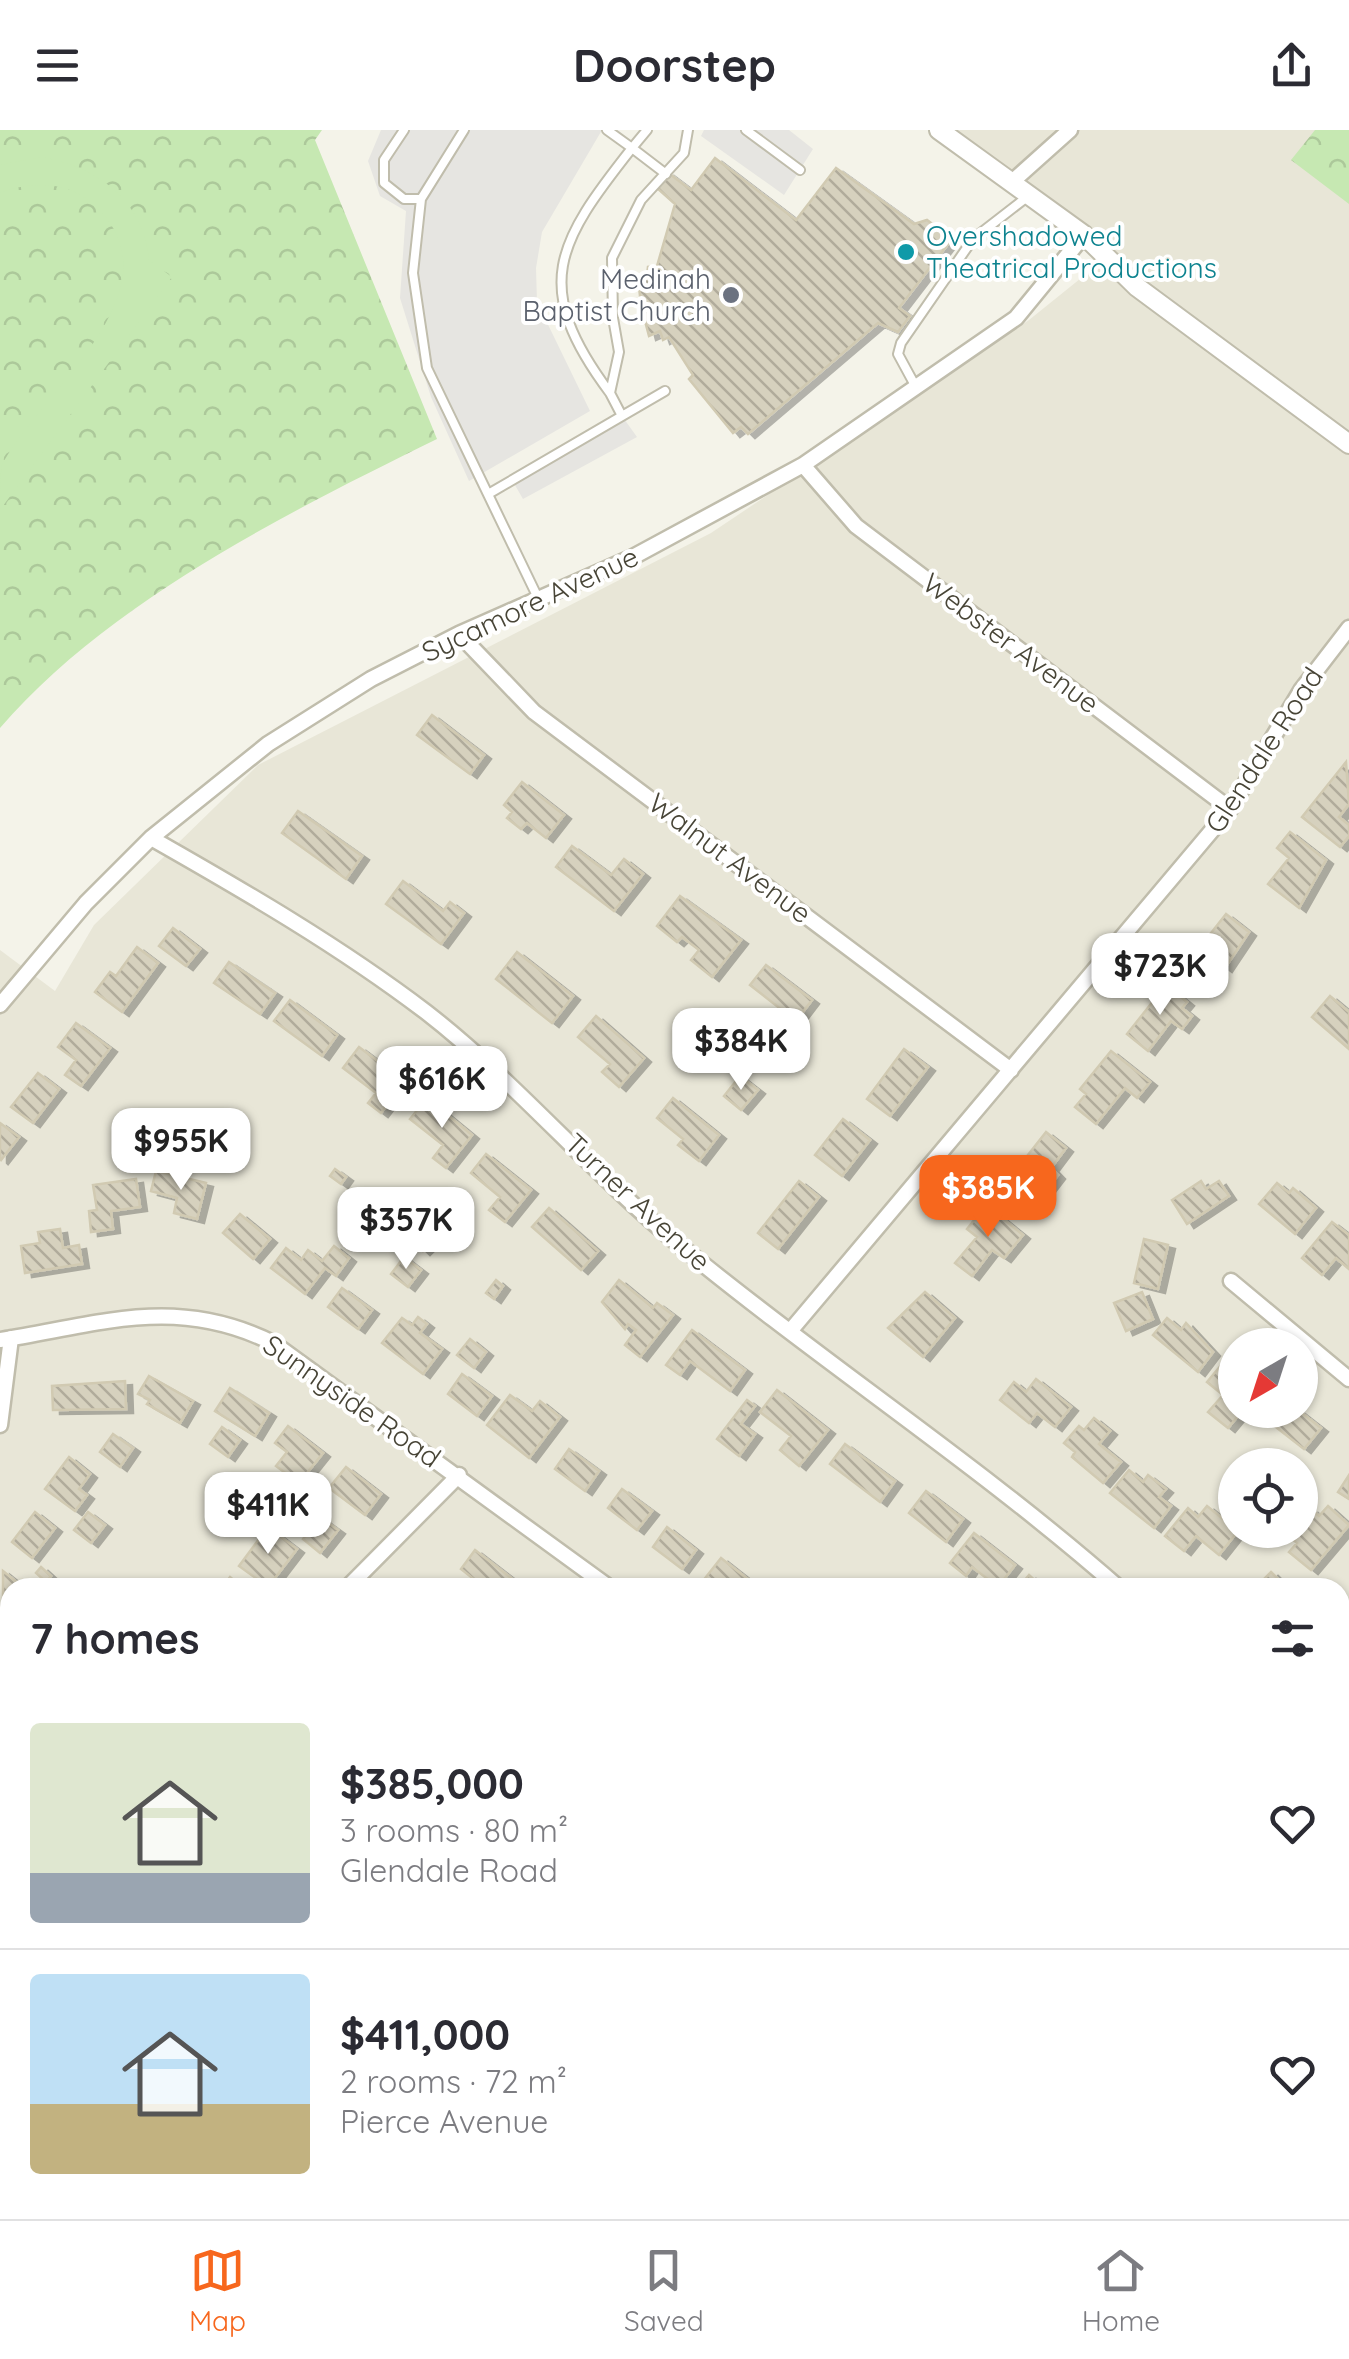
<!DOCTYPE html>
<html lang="en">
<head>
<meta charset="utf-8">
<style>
	:root { --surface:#fff; --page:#f2f2f3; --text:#2b2b33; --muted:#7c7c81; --line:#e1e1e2; --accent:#f7671d }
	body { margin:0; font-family:Quicksand,sans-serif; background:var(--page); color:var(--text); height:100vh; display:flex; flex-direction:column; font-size:38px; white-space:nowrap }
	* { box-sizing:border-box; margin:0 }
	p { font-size:32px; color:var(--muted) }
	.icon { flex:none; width:55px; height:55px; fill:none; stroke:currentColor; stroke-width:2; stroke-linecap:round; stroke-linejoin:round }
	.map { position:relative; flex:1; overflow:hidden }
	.sheet { position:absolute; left:0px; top:1448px; width:1350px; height:642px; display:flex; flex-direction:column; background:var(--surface); border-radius:30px 30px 0 0; box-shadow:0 2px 8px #0004 }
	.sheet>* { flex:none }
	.needle { width:65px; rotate:219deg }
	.tools { position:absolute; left:1218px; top:1198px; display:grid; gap:20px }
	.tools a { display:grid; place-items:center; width:100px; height:100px; border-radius:50%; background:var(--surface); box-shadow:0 2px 8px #0004; font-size:50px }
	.price { position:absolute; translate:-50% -85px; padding:0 22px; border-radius:20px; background:#fff; color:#222; font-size:32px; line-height:65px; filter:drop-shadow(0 2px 5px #0008) }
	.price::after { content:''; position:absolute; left:50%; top:60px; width:30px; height:22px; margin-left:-15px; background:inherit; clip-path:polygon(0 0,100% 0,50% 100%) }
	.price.current { background:var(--accent); color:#fff }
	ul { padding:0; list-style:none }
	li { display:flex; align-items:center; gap:30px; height:250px; padding:0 30px }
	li+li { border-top:2px solid var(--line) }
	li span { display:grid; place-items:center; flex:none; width:280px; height:200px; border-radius:10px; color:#555 }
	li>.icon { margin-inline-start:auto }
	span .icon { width:120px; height:120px; fill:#fffc; stroke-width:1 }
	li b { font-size:42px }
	h2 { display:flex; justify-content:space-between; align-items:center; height:120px; padding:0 30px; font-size:42px }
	header { display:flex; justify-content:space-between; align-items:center; height:130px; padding:0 30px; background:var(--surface); font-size:45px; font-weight:700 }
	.dock { display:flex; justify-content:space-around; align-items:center; height:140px; border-top:2px solid var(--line); background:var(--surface); font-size:28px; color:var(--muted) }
	.dock a { display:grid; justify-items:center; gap:5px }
	.dock .current { color:var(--accent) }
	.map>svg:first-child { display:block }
	.residential { fill:#e8e6d7; fill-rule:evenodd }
	.park { fill:url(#park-crowns) }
	.garden { fill:#c6e8b2 }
	.parking { fill:#e6e5e1 }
	.building { fill:url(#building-back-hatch); stroke:#d1cab2; stroke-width:2.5; filter:url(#shadow) }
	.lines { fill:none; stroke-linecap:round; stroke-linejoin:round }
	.service-casing { stroke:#c0bdac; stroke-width:12 }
	.minor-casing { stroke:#c0bdac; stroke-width:19 }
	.tertiary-casing { stroke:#c0bdac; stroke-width:22 }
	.service { stroke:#fff; stroke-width:8 }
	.minor { stroke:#fff; stroke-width:14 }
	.tertiary { stroke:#fff; stroke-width:18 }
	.culture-dot { fill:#0f9aa8; stroke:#fff; stroke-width:4 }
	.worship-dot { fill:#6b7280; stroke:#fff; stroke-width:4 }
	.labels { text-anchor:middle; stroke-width:8; stroke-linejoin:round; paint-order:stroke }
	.culture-label { font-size:28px; fill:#0d838f; stroke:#fff; text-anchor:start }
	.worship-label { font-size:28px; fill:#5b616d; stroke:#fff; text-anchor:end }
	.street-label { font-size:28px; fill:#484537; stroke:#fff }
</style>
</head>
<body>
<header><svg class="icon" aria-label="menu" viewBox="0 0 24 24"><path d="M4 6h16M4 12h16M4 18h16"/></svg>Doorstep<svg class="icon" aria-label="share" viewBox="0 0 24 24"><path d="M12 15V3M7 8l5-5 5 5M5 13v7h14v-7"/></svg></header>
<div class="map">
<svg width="1349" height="2089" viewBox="0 0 1349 2089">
	<defs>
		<pattern id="park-crowns" width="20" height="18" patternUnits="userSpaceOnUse" patternTransform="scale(2.5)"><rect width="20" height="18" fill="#c6e8b2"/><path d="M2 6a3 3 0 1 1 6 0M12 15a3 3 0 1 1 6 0" fill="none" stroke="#acc89a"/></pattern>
		<pattern id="building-back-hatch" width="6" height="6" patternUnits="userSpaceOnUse" patternTransform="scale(2.5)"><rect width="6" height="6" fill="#d6d1be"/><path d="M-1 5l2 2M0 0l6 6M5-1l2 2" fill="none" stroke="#b0ab9b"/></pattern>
		<filter id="shadow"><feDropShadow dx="7" dy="4" stdDeviation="0" flood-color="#0004"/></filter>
	</defs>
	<rect width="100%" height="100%" fill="#f4f3e9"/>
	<path class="residential" d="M934 0H1349V2089H384L371 2080H1340V1458H10V1832L0 1825V820L55 861 94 795 258 635 711 403 1029 190 1106 128ZM1235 1215H1300V1280H1235ZM1235 1335H1300V1400H1235Z"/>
	<path class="park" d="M0 0H322L315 10 437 309C289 382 109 471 0 598Z
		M1315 0H1349V74L1291 30Z"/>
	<path class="garden" d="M41 27C96 36 144 70 149 130L172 147 0 380C0 367 0 346 2 335 39 263 186 157 93 74 67 51 32 51 0 63V35Z"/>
	<path class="parking" d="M381 0H602L542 102 536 138 537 172 590 281 469 351 431 267 400 168 406 81 380 66 368 31Z
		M704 0H789L813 19 784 65 701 6Z
		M622 286 637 307 523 369 512 350Z"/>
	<path class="building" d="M715 28 796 90 836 38 914 94 927 90 947 105 944 109 948 114 899 178 910 186 898 202 878 193 748 304 741 297 733 303 689 249 693 245 669 207 663 210 660 201 649 206 641 176 638 146 647 145 648 137 657 136 675 74 656 57 667 42 691 60Z
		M432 585 484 625 470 644 417 605Z
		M1346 632 1349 674 1339 687 1349 695V706L1340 717 1302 687Z
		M522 652 564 685 546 708 527 693 521 699 507 688 512 682 504 675Z
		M298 681 362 726 346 749 282 703Z
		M1290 702 1326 730 1299 778 1268 754 1289 728 1277 718Z
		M572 716 611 745 624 729 643 744 614 781 556 737Z
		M403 751 443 781 450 772 464 783 441 814 386 774Z
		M680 766 741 810 712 847 691 830 699 820 682 807 677 812 657 796Z
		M1226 784 1249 802 1225 838 1220 834 1209 847 1189 831Z
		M173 798 200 819 186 836 159 816Z
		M137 817 158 833 122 882 95 862 110 842 116 846Z
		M517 822 573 866 552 893 496 849Z
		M229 832 275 863 260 884 214 853Z
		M766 835 812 870 796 891 750 855Z
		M1166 855 1187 872 1182 878 1192 886 1182 899 1171 891 1148 921 1127 904Z
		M1330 866 1349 882V919L1312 887Z
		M290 870 337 905 322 926 274 891Z
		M596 886 644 928 619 957 602 942 610 934 578 907Z
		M76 893 110 918 81 956 65 945 76 930 58 917Z
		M359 917 405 952 381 983 368 973 376 963 343 938Z
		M904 919 928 937 890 986 867 969Z
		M1111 921 1150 952 1137 968 1125 958 1096 994 1075 977 1086 964 1080 959Z
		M38 943 59 959 33 993 11 977Z
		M740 946 758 960 741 980 724 966Z
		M427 968 472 1005 446 1038 433 1028 443 1015 410 989Z
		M673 968 719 1005 699 1031 678 1015 683 1009 657 988Z
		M843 989 870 1010 842 1046 815 1025Z
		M0 993 19 1007 1 1030 0 1029Z
		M1046 1002 1066 1018 1051 1038 1058 1045 1042 1066 1034 1059 1026 1070 1005 1054Z
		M486 1024 531 1060 505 1092 489 1080 500 1067 471 1043Z
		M335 1039 346 1047 341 1054 330 1046Z
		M156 1041 206 1053 197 1089 174 1083 177 1068 151 1061Z
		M136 1049 140 1077 111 1081 113 1099 91 1102 89 1081 97 1080 93 1055Z
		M799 1051 819 1067 778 1119 758 1103Z
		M1201 1051 1206 1059 1219 1051 1229 1066 1187 1094 1172 1070Z
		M1277 1053 1289 1063 1293 1058 1316 1078 1295 1104 1259 1074Z
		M986 1075 1023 1105 1004 1128 992 1120 972 1146 955 1133 977 1107 967 1099Z
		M549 1078 598 1121 581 1140 532 1097Z
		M240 1084 270 1109 253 1129 223 1103Z
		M1332 1092 1349 1105V1139L1336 1128 1322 1145 1302 1128Z
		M60 1099 63 1118 79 1115 82 1134 25 1143 21 1116 40 1113 38 1102Z
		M427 1102 435 1109 423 1121 416 1114Z
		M1144 1109 1168 1115 1158 1159 1134 1153Z
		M334 1116 349 1128 336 1146 325 1138 305 1164 271 1138 286 1118 301 1130 308 1120 322 1131Z
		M404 1127 421 1140 408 1157 391 1144Z
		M496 1150 503 1156 494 1169 486 1163Z
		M619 1150 653 1178 657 1173 673 1185 640 1227 625 1215 636 1200 628 1194 625 1199 602 1172Z
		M342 1158 372 1180 358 1199 328 1177Z
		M925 1162 955 1188 923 1227 888 1198Z
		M1142 1162 1153 1189 1126 1201 1114 1173Z
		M418 1187 427 1194 420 1203 442 1219 423 1244 382 1213 402 1188 412 1195Z
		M1167 1188 1181 1200 1186 1193 1213 1222 1198 1242 1153 1205Z
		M692 1200 745 1240 730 1261 690 1231 680 1245 666 1235Z
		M470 1209 486 1222 474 1238 457 1225Z
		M1232 1222 1235 1280H1243L1228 1298 1208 1282 1223 1265 1207 1252Z
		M462 1244 492 1266 477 1286 448 1264Z
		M149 1246 193 1271 180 1293 147 1274 150 1270 138 1264Z
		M1036 1249 1071 1277 1055 1297 1037 1283 1029 1293 1000 1270 1014 1252 1026 1262Z
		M125 1251 126 1279 53 1280 52 1256Z
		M230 1258 269 1283 255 1306 215 1281Z
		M777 1260 828 1300 799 1336 780 1320 791 1306 760 1282Z
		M510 1265 532 1281 540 1271 560 1287 529 1328 487 1295Z
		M747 1270 755 1276 741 1294 755 1304 739 1326 717 1309Z
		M1298 1280 1321 1298 1304 1319 1272 1294 1277 1288 1268 1281Z
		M1094 1288 1110 1301 1099 1314 1121 1332 1103 1353 1072 1327 1075 1322 1064 1313 1079 1296 1084 1300Z
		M288 1296 323 1323 299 1353 276 1336 287 1322 275 1313Z
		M222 1297 240 1310 228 1327 210 1314Z
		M113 1304 133 1318 120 1337 100 1322Z
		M845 1314 895 1351 880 1372 830 1334Z
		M569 1319 599 1341 585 1361 555 1339Z
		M69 1327 90 1344 79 1359 87 1365 75 1381 45 1359Z
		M346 1337 381 1364 365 1385 329 1358Z
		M1129 1340 1143 1352 1148 1345 1166 1359 1159 1367 1171 1376 1154 1398 1110 1363Z
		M1349 1345V1369L1338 1362Z
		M622 1359 652 1381 637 1400 608 1378Z
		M926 1361 963 1389 946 1412 909 1383Z
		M1207 1376 1238 1401 1219 1425 1196 1406 1184 1421 1165 1406 1188 1378 1198 1387Z
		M1328 1376 1349 1395 1311 1440 1289 1422 1297 1413 1289 1406 1300 1400V1393L1311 1379 1319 1386Z
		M35 1382 55 1398 32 1428 12 1412Z
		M88 1382 105 1395 91 1413 74 1400Z
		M320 1387 338 1400 320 1423 303 1409Z
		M268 1397 297 1419 268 1457 239 1436Z
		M667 1397 696 1420 682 1439 653 1417Z
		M974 1403 1015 1435 998 1457 972 1437 966 1446 950 1433Z
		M475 1420 524 1458H485L461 1439Z
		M721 1428 759 1458H709L702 1452Z
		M41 1437 51 1446 46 1452 36 1443Z
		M3 1441 24 1458H10V1480L3 1490Z
		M1271 1442 1287 1458H1255Z
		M1029 1445 1043 1458H1018Z
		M230 1447 243 1458H222Z
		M1340 1576 1349 1588V1627L1340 1616Z
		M1345 1810 1349 1841 1340 1845V1813Z
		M1349 1960V1987L1340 1992V1965Z
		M476 2080H519L512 2089H488Z
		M526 2080H561L554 2089H520Z
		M702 2080H729L741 2089H695Z
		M895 2080H931L924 2089H905Z
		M1134 2080H1187L1188 2082 1179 2089H1132L1128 2084Z"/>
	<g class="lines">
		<defs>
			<path id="service" d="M404 0 384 30V53L404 69H421
				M464 0 421 69 413 143 427 238 539 470
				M607 0 632 18 647 0
				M746 0 800 40
				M917 259 898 224 901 213 973 109 1027 67
				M665 261 622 286 610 263 619 222 613 188 612 128 641 70 684 23 688 0
				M610 263C530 156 557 113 632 18L666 44
				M490 363 622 286
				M279 2089 280 2088"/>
			<path id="minor" d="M1013 51 1070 0
				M803 335 856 396 1230 679
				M459 504 534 582 1011 940
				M151 708C246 762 339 816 426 882 516 952 589 1040 677 1113 821 1232 978 1334 1119 1458
				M0 875 86 773 151 708 268 614 371 549 459 504 631 428 803 335 1016 188 1084 105
				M1231 1151 1349 1249
				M791 1200 1230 679 1302 559 1349 498
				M0 1210C101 1194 176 1165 273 1213L610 1458
				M0 1295 11 1208
				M347 1458 459 1345
				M1340 1493 1349 1483
				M0 1629 10 1636
				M1340 1697 1349 1709
				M1340 1901 1349 1898
				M624 2089 630 2080
				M1006 2089 1015 2080"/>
			<path id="tertiary" d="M939 0 1084 105 1137 157 1349 314"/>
		</defs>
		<use href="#service" class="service-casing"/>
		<use href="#minor" class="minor-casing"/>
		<use href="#tertiary" class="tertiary-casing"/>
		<use href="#service" class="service"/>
		<use href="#minor" class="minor"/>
		<use href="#tertiary" class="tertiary"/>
	</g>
	<circle class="culture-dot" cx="906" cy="122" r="10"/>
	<circle class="worship-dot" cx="731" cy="165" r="10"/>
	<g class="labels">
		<g class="culture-label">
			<text x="926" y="116">Overshadowed<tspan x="926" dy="32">Theatrical Productions</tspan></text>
		</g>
		<g class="worship-label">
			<text x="711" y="159">Medinah<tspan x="711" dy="32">Baptist Church</tspan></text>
		</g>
		<g class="street-label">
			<text transform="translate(530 474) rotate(-25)" y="10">Sycamore Avenue</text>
			<text transform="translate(1011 513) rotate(37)" y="10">Webster Avenue</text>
			<text transform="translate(1264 620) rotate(-57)" y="10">Glendale Road</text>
			<text transform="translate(730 728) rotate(37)" y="10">Walnut Avenue</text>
			<text transform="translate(638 1072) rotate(43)" y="10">Turner Avenue</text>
			<text transform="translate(352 1271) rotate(35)" y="10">Sunnyside Road</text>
		</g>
	</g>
</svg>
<div class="tools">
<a><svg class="needle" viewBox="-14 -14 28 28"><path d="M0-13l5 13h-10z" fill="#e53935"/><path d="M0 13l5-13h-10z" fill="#7c7c81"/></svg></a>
<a><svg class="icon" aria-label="locate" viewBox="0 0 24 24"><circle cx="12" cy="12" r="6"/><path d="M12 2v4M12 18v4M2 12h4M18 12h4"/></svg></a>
</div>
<b class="price" style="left:1160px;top:888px">$723K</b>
<b class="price" style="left:741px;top:963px">$384K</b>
<b class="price" style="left:442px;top:1001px">$616K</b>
<b class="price" style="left:181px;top:1063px">$955K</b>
<b class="price current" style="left:988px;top:1110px">$385K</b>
<b class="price" style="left:406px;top:1142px">$357K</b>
<b class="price" style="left:268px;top:1427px">$411K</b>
<section class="sheet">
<h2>7 homes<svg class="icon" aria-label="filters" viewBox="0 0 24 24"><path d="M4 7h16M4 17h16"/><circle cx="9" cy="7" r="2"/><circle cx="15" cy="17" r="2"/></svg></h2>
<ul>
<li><span style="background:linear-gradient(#dfe7d0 75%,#9aa5b1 0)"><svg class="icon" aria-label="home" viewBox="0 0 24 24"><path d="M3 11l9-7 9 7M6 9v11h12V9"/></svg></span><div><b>$385,000</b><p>3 rooms · 80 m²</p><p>Glendale Road</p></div><svg class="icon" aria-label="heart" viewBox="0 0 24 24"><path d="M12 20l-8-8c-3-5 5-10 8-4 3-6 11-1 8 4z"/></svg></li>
<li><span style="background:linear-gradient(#bfe0f5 65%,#c2b280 0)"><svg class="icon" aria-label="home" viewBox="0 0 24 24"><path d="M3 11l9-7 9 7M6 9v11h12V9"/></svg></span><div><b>$411,000</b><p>2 rooms · 72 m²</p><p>Pierce Avenue</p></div><svg class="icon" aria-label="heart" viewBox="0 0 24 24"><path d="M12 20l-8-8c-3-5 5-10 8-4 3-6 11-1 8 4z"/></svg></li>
</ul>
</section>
</div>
<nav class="dock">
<a class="current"><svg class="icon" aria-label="map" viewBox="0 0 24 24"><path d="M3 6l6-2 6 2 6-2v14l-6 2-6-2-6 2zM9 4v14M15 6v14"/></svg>Map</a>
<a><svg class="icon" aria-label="saved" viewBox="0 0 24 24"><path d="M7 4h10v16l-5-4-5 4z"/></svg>Saved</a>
<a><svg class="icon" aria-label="home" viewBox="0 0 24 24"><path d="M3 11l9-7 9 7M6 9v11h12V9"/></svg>Home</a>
</nav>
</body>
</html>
